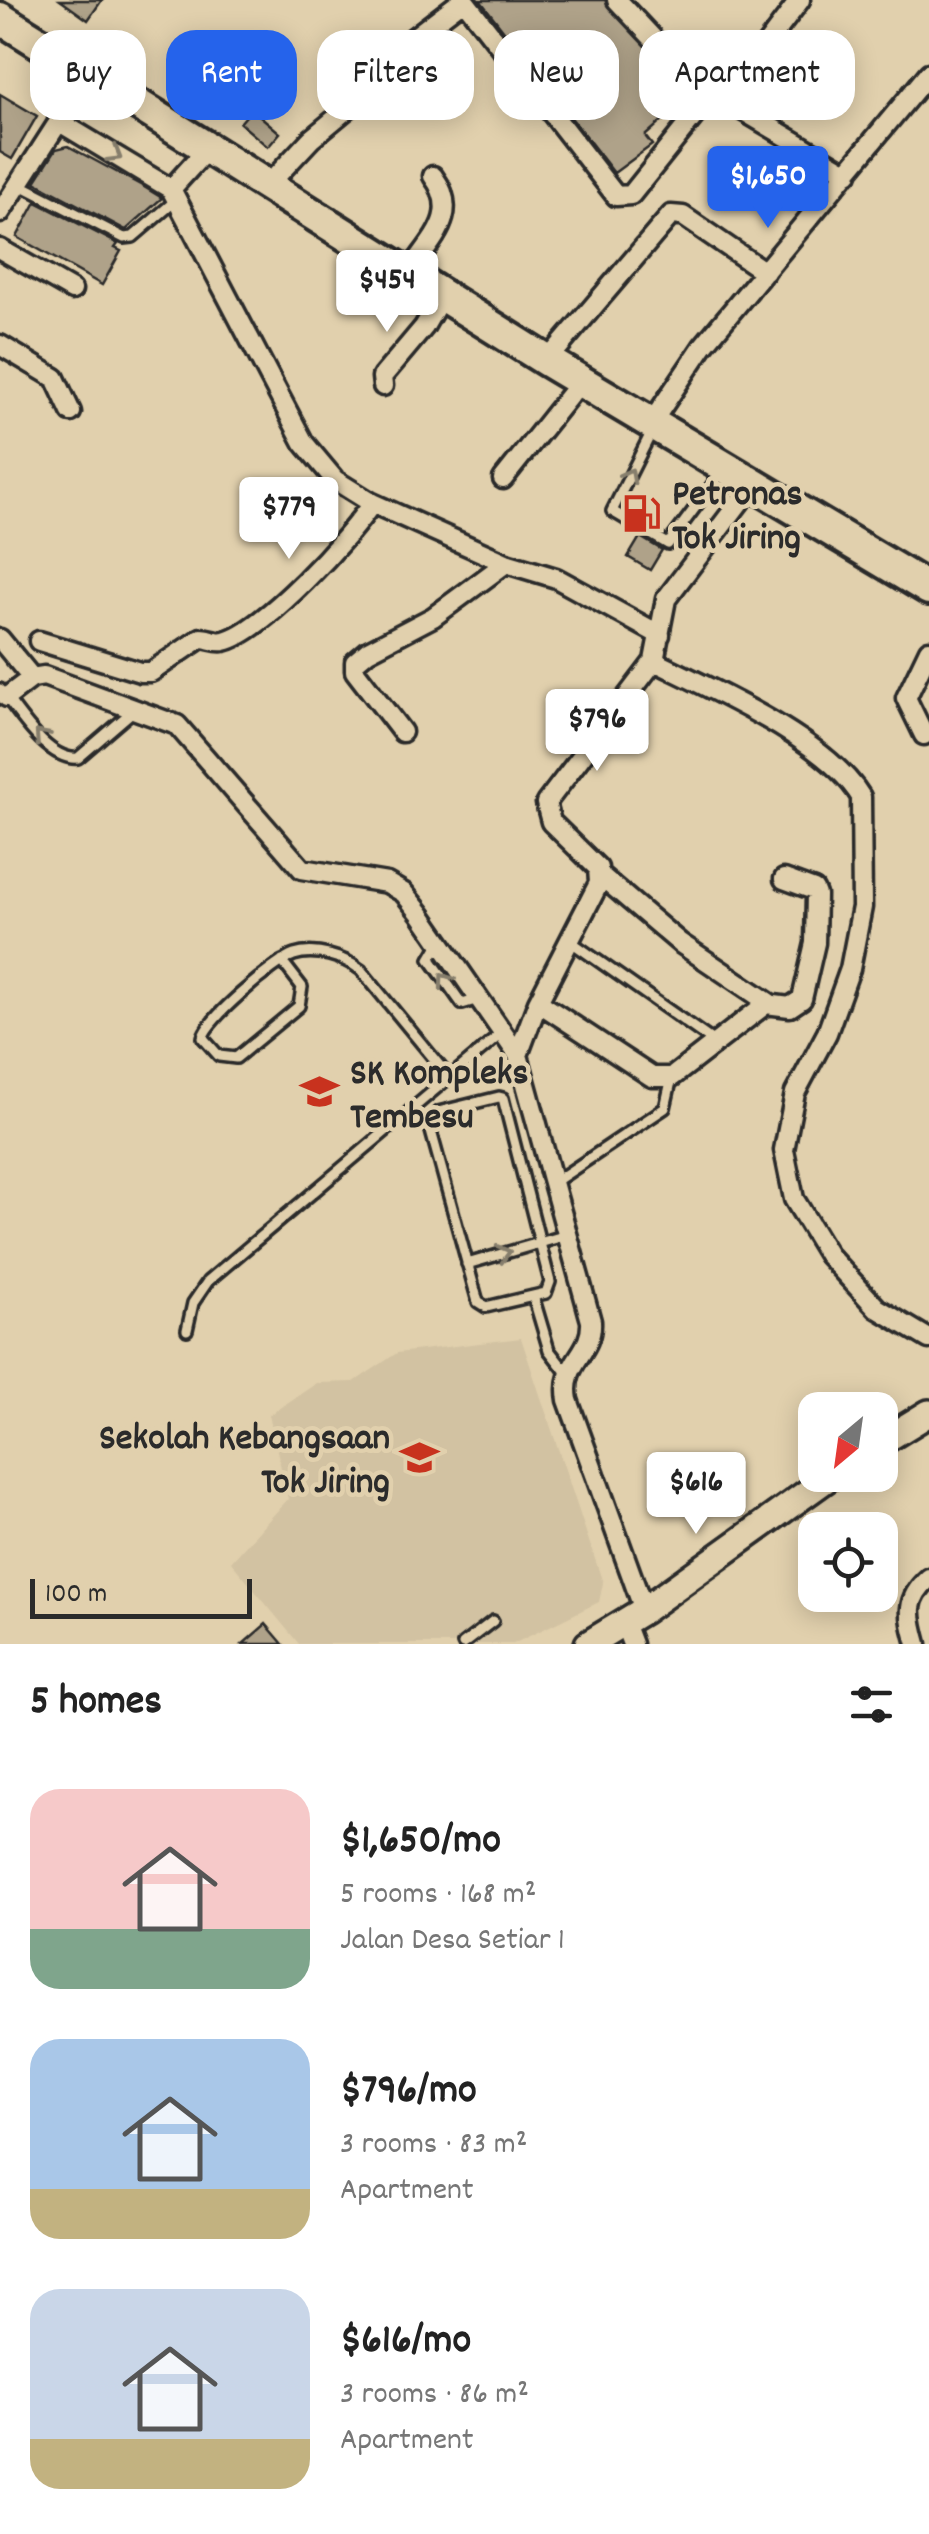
<!DOCTYPE html>
<html lang="en">
<head>
<meta charset="utf-8">
<style>
	:root { --surface:#fff; --page:#f6f6f6; --text:#222; --muted:#767676; --accent:#2563eb }
	body { margin:0; font-family:Dekko,sans-serif; background:var(--page); color:var(--text); height:100vh; display:flex; flex-direction:column; font-size:38px; white-space:nowrap }
	* { box-sizing:border-box; margin:0 }
	p { font-size:32px; color:var(--muted) }
	.icon { flex:none; width:55px; height:55px; fill:none; stroke:currentColor; stroke-width:2; stroke-linecap:round; stroke-linejoin:round }
	.map { position:relative; height:1644px; overflow:hidden }
	.drawer { display:flex; flex-direction:column; background:var(--surface); flex:1 }
	.drawer>* { flex:none }
	.top-card { position:absolute; left:30px; top:30px; width:870px; height:90px; display:flex; gap:20px }
	.needle { width:65px; rotate:209deg }
	.fabs { position:absolute; left:798px; top:1392px; display:grid; gap:20px }
	.fabs a { display:grid; place-items:center; width:100px; height:100px; border-radius:20px; background:var(--surface); box-shadow:0 5px 25px #0003; font-size:50px }
	.scale { position:absolute; left:30px; bottom:25px; width:222px; box-sizing:border-box; padding-left:10px; border:5px solid #2b2b2b; border-top:0; font-size:28px; line-height:35px; white-space:nowrap; color:#2b2b2b; -webkit-text-stroke:8px #e1d0ad; paint-order:stroke }
	.price { position:absolute; translate:-50% -85px; padding:0 22px; border-radius:10px; background:#fff; color:#222; font-size:32px; line-height:65px; filter:drop-shadow(0 2px 5px #0008) }
	.price::after { content:''; position:absolute; left:50%; top:60px; width:30px; height:22px; margin-left:-15px; background:inherit; clip-path:polygon(0 0,100% 0,50% 100%) }
	.price.active { background:var(--accent); color:#fff }
	ul { padding:0; list-style:none }
	li { display:flex; align-items:center; gap:30px; height:250px; padding:0 30px }
	li span { display:grid; place-items:center; flex:none; width:280px; height:200px; border-radius:30px; color:#555 }
	li>.icon { margin-inline-start:auto }
	span .icon { width:120px; height:120px; fill:#fffc; stroke-width:1 }
	li b { font-size:42px }
	h2 { display:flex; justify-content:space-between; align-items:center; height:120px; padding:0 30px; font-size:42px }
	.pill { padding:0 35px; border-radius:30px; background:var(--surface); box-shadow:0 5px 25px #0003; font-size:35px; line-height:90px }
	.pill.active { background:var(--accent); color:#fff }
	.map>svg:first-child { display:block }
	.built { fill:#d2c2a2 }
	.building { fill:#afa289; stroke:#2b2b2b; stroke-width:2.5 }
	.lines { fill:none; stroke-linecap:round; stroke-linejoin:round }
	.lane-casing { stroke:#2b2b2b; stroke-width:16 }
	.street-casing { stroke:#2b2b2b; stroke-width:25 }
	.secondary-casing { stroke:#2b2b2b; stroke-width:32 }
	.highway-casing { stroke:#2b2b2b; stroke-width:38 }
	.lane { stroke:#e1d0ad; stroke-width:9 }
	.street { stroke:#e1d0ad; stroke-width:18 }
	.secondary { stroke:#e1d0ad; stroke-width:25 }
	.highway { stroke:#e1d0ad; stroke-width:30 }
	.oneway { stroke:#867e6c }
	.labels { text-anchor:middle; stroke-width:9; stroke-linejoin:round; paint-order:stroke }
	.poi-label { font-size:38px; font-weight:bold; fill:#2b2b2b; stroke:#e1d0ad; text-anchor:start }
</style>
</head>
<body>
<div class="map">
<svg width="929" height="1644" viewBox="0 0 929 1644">
	<rect width="100%" height="100%" fill="#e1d0ad"/>
	<filter id="ink" filterUnits="userSpaceOnUse"><feTurbulence type="fractalNoise" baseFrequency=".01" numOctaves="2"/><feDisplacementMap in="SourceGraphic" scale="20" xChannelSelector="R" yChannelSelector="G"/><feConvolveMatrix kernelMatrix="1 2 1 2 8 2 1 2 1" color-interpolation-filters="sRGB"/></filter>
	<g filter="url(#ink)">
		<path class="built" d="M521 1338 603 1583 599 1602 513 1644H299L231 1562 288 1499 269 1415 317 1383 354 1382 397 1353Z"/>
		<path class="building" d="M60 0H102L88 20Z
			M480 0H605L691 95 645 136 652 145 614 173Z
			M0 94 37 116 12 159 0 152Z
			M252 109 280 133 268 147 240 123Z
			M68 146 144 187 162 198 126 230 35 182 56 149Z
			M36 202 118 244 115 248 121 251 102 285 17 237Z
			M640 537 662 550 650 570 628 557Z
			M266 1624 283 1644H243Z"/>
		<g class="lines">
			<defs>
				<path id="lane" d="M19 184 124 238 133 237 175 201
					M652 431 612 511 668 544 721 473
					M0 689C18 711 47 761 78 758L134 710
					M570 941 714 1042
					M440 942 430 959 462 1004 479 999
					M282 961 302 987 299 1006 236 1058 219 1056 203 1038C204 1021 276 961 294 955 315 948 344 957 361 970L449 1077
					M499 1097 503 1098 550 1282 546 1293 486 1307 478 1302 429 1124 438 1112Z
					M553 1183 665 1108 672 1077
					M467 1264 567 1235
					M533 1296 549 1350 567 1373
					M187 1330 193 1303 208 1281 502 1033
					M463 1644 493 1621"/>
				<path id="street" d="M464 0 616 196 631 195 711 95
					M617 0 693 81 848 173
					M357 81 463 0
					M723 102 800 0
					M58 121 171 189 304 443 335 480 372 503 506 563 556 578 660 635
					M269 184 311 139 418 50
					M171 189 209 147
					M0 213 90 73
					M0 249 72 290
					M409 273C431 239 462 215 433 176
					M0 345 55 378 71 412
					M547 361 671 215 683 216 765 272
					M383 386 382 377 424 327 443 294
					M652 422 703 346 929 73
					M503 479 581 381
					M0 639 32 678
					M39 641 140 672H151L201 638C208 638 217 643 224 641 262 633 351 536 372 503
					M654 661C713 690 827 740 861 797L862 907 850 969 827 1033 795 1093 784 1150 794 1199 828 1255 877 1308 929 1339
					M7 697 32 678 44 676 177 725 302 869 387 883 404 893 420 913 518 1055 591 1321C593 1355 561 1361 568 1400L644 1610
					M402 732 355 671V662L368 651 433 617 506 563
					M924 735 906 698 929 650
					M600 875 680 943 769 1003
					M538 1002 652 1077H672L766 1004 790 1007 802 999 815 943 816 895 814 890 784 879
					M518 1055 538 1002 599 883 598 868 551 822 546 803 654 661 666 599 754 483
					M624 1623 632 1644
					M917 1644C909 1615 905 1599 929 1578"/>
				<path id="secondary" d="M880 1443 929 1413
					M588 1644 644 1610 832 1475"/>
				<path id="highway" d="M0 18 547 361 929 589"/>
			</defs>
			<use href="#lane" class="lane-casing"/>
			<use href="#street" class="street-casing"/>
			<use href="#secondary" class="secondary-casing"/>
			<use href="#highway" class="highway-casing"/>
			<use href="#lane" class="lane"/>
			<use href="#street" class="street"/>
			<use href="#secondary" class="secondary"/>
			<use href="#highway" class="highway"/>
		</g>
		<defs><path id="oneway-chevron" d="M-2-3.5L2.5 0L-2 3.5" fill="none" stroke-width="1.6" stroke-linecap="round" stroke-linejoin="round" transform="scale(2.5)"/></defs>
		<g class="oneway">
			<use href="#oneway-chevron" transform="translate(115 155) rotate(31)"/>
			<use href="#oneway-chevron" transform="translate(629 475) rotate(-62)"/>
			<use href="#oneway-chevron" transform="translate(41 736) rotate(-132)"/>
			<use href="#oneway-chevron" transform="translate(445 980) rotate(-126)"/>
			<use href="#oneway-chevron" transform="translate(504 1253) rotate(-16)"/>
		</g>
	</g>
	<defs>
		<symbol id="fuel-bare" viewBox="-9 -9 18 18"><path d="M-5.5-6h7V0h2V4h1.3V-2.5L3-4.5l.8-.8L6-3V5H2.5V1h-1V6h-7ZM-4.2-4.7v3.2H.2V-4.7Z" fill="#c8321e" stroke="#e1d0ad" stroke-width="2.5" paint-order="stroke"/></symbol>
		<symbol id="school-bare" viewBox="-9 -9 18 18"><path d="M0-5L7-2L0 1L-7-2ZM-4 1L0 2.5L4 1V4Q0 6-4 4Z" fill="#c8321e" stroke="#e1d0ad" stroke-width="2.5" paint-order="stroke"/></symbol>
	</defs>
	<g fill-rule="evenodd">
		<use href="#fuel-bare" x="614" y="486" width="55" height="55"/>
		<use href="#school-bare" x="292" y="1064" width="55" height="55"/>
		<use href="#school-bare" x="392" y="1430" width="55" height="55"/>
	</g>
	<g class="labels">
		<g class="poi-label">
			<text x="672" y="504">Petronas<tspan x="672" dy="44">Tok Jiring</tspan></text>
			<text x="350" y="1083">SK Kompleks<tspan x="350" dy="44">Tembesu</tspan></text>
			<text x="390" y="1448" text-anchor="end">Sekolah Kebangsaan<tspan x="390" dy="44">Tok Jiring</tspan></text>
		</g>
	</g>
</svg>
<div class="fabs">
<a><svg class="needle" viewBox="-14 -14 28 28"><path d="M0-13l5 13h-10z" fill="#e53935"/><path d="M0 13l5-13h-10z" fill="#767676"/></svg></a>
<a><svg class="icon" aria-label="locate" viewBox="0 0 24 24"><circle cx="12" cy="12" r="6"/><path d="M12 2v4M12 18v4M2 12h4M18 12h4"/></svg></a>
</div>
<div class="scale">100 m</div>
<b class="price active" style="left:768px;top:231px">$1,650</b>
<b class="price" style="left:387px;top:335px">$454</b>
<b class="price" style="left:289px;top:562px">$779</b>
<b class="price" style="left:597px;top:774px">$796</b>
<b class="price" style="left:696px;top:1537px">$616</b>
<div class="top-card">
<a class="pill">Buy</a>
<a class="pill active">Rent</a>
<a class="pill">Filters</a>
<a class="pill">New</a>
<a class="pill">Apartment</a>
</div>
</div>
<section class="drawer">
<h2>5 homes<svg class="icon" aria-label="filters" viewBox="0 0 24 24"><path d="M4 7h16M4 17h16"/><circle cx="9" cy="7" r="2"/><circle cx="15" cy="17" r="2"/></svg></h2>
<ul>
<li><span style="background:linear-gradient(#f6c9c9 70%,#7fa58c 0)"><svg class="icon" aria-label="home" viewBox="0 0 24 24"><path d="M3 11l9-7 9 7M6 9v11h12V9"/></svg></span><div><b>$1,650/mo</b><p>5 rooms · 168 m²</p><p>Jalan Desa Setiar 1</p></div></li>
<li><span style="background:linear-gradient(#a9c7e8 75%,#c2b280 0)"><svg class="icon" aria-label="home" viewBox="0 0 24 24"><path d="M3 11l9-7 9 7M6 9v11h12V9"/></svg></span><div><b>$796/mo</b><p>3 rooms · 83 m²</p><p>Apartment</p></div></li>
<li><span style="background:linear-gradient(#c9d6e8 75%,#c2b280 0)"><svg class="icon" aria-label="home" viewBox="0 0 24 24"><path d="M3 11l9-7 9 7M6 9v11h12V9"/></svg></span><div><b>$616/mo</b><p>3 rooms · 86 m²</p><p>Apartment</p></div></li>
</ul>
</section>
</body>
</html>
